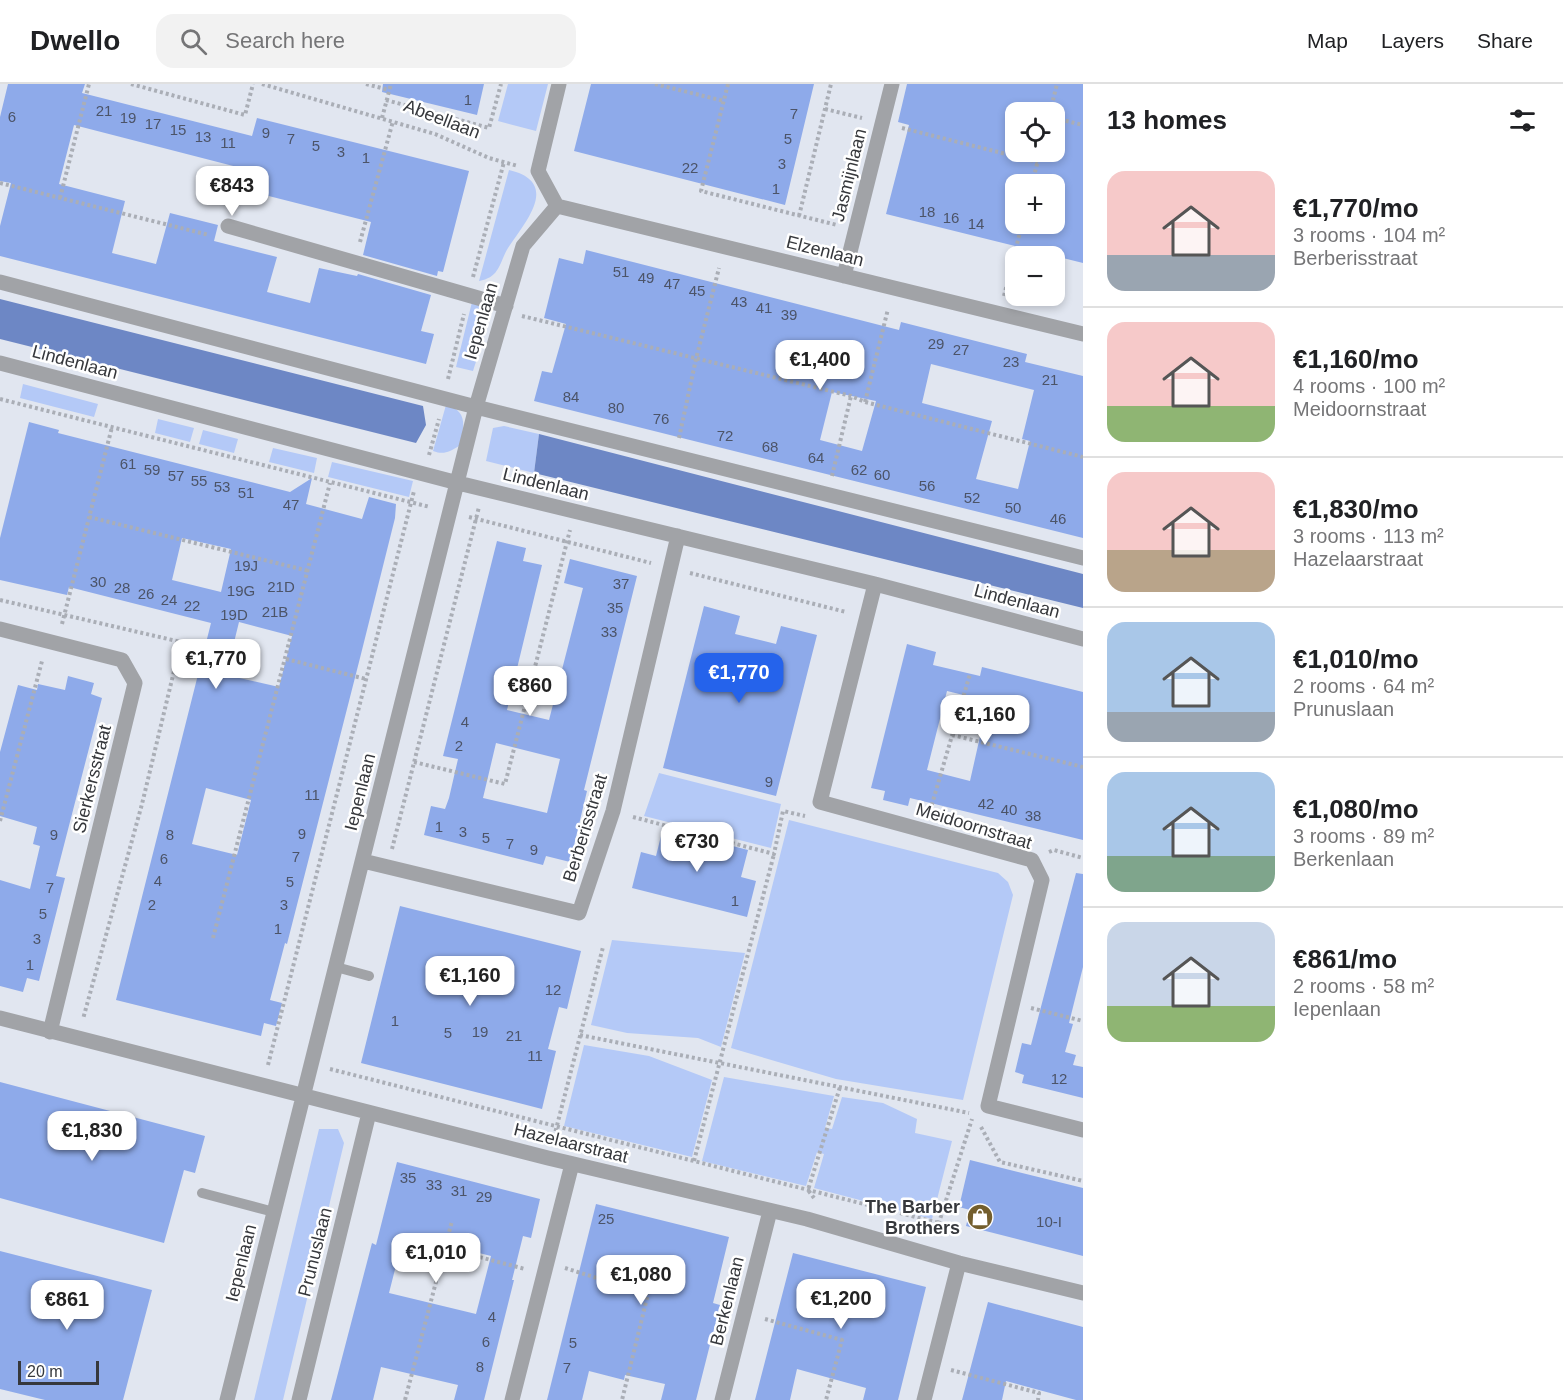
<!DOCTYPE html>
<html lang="en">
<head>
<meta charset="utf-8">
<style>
	:root { --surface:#fff; --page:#f2f2f2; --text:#202124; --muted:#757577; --line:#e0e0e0; --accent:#2563eb }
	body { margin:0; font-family:Arial,sans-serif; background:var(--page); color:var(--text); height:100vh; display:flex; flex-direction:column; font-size:22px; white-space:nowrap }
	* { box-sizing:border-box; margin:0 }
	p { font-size:20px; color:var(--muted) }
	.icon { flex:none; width:33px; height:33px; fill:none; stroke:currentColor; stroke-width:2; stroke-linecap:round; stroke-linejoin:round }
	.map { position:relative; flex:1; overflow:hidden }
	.details { display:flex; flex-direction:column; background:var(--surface); width:480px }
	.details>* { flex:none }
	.tools { position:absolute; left:1005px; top:18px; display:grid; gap:12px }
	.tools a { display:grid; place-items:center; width:60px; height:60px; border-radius:12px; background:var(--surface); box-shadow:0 3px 9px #0003; font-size:30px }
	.scale { position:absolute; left:18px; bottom:15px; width:81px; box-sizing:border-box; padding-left:6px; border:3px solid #36383c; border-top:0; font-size:16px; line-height:21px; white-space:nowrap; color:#36383c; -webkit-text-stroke:4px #fff; paint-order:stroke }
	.price { position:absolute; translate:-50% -51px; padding:0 14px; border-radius:12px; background:#fff; color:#222; font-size:20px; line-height:39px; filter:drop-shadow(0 2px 3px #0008) }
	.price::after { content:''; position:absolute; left:50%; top:36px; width:18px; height:14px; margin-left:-9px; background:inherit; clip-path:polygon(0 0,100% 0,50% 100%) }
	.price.selected { background:var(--accent); color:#fff }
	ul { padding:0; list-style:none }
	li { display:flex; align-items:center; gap:18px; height:150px; padding:0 24px }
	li+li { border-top:2px solid var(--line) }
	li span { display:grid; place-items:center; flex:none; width:168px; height:120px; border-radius:18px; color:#555 }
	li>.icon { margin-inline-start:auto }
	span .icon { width:72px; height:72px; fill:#fffc; stroke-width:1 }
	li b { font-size:26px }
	h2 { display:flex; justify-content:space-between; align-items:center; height:72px; padding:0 24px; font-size:26px }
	header { display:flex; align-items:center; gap:36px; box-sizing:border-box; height:84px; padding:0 30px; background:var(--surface); border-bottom:2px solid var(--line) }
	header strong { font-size:28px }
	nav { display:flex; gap:33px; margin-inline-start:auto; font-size:21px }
	.search { width:420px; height:54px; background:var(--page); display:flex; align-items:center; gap:15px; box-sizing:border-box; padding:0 21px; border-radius:18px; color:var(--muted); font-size:22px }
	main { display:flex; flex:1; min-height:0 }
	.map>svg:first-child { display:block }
	.green { fill:#b4c9f7 }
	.water { fill:#6d87c5 }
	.building { fill:#8eaaea; fill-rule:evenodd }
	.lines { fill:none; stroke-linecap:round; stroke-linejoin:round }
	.path { stroke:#aaaeb6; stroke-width:4; stroke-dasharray:3 3; stroke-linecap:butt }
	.lane { stroke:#a1a3a7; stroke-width:10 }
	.street { stroke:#a1a3a7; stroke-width:15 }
	.labels { text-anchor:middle; stroke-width:5; stroke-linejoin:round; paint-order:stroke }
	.number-label { font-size:15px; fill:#4c5468 }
	.street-label { font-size:18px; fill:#36383c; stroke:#fff }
	.poi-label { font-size:18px; font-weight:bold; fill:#36383c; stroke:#fff; text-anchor:end }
</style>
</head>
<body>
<header>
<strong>Dwello</strong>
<div class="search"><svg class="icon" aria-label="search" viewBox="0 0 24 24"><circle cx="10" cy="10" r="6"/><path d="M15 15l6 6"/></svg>Search here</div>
<nav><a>Map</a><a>Layers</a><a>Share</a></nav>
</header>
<main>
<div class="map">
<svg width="1083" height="1316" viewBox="0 0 1083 1316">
	<rect width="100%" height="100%" fill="#e1e6f0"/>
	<path class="green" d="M508 0H548L536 47 498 37Z
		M509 86C560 98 527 136 510 161 499 176 502 193 479 197Z
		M472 218C499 228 479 266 473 287L456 283Z
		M23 300 98 320 94 333 20 314Z
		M446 321C469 327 464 344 459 362 449 368 444 371 433 367Z
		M158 335 194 344 190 358 155 349Z
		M504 342 539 350 534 389 486 377 493 344Z
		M203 346 238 355 234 369 199 360Z
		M273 364 317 374 314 389 269 378Z
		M332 378 413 397 409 413 328 393Z
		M659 689 781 720 771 764 644 732Z
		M789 736 998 789 1008 798 1013 811 963 1016 836 995 731 964Z
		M612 856 745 869 721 963 698 954 627 949 591 941Z
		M584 961 649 972 712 996 692 1073 564 1042Z
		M724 993 834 1012 825 1044 832 1045 842 1013 883 1019 917 1035 915 1049 952 1057 932 1135 814 1104 824 1070 817 1068 806 1102 702 1077Z
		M319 1045H338L344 1059 283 1316H254Z"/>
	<path class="water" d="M0 215 423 322 426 341 416 359 0 255Z
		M539 350 1083 490V524L534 389Z"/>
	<path class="building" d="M8 0H85L82 9 252 52 257 34 469 87 443 188 438 187 437 192 363 171 371 138 237 104 241 84 74 41 59 100 125 117 112 169 156 180 170 129 218 141 214 157 277 173 267 208 310 219 319 184 357 192 358 190 431 211 421 247 434 250 426 280 0 172V142L11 99 0 97V33Z
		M383 0H484L477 31 382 8Z
		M591 0H814L785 121 574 67Z
		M907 0H1083V179L886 130 909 41 898 38ZM1016 28H1054V68H1016ZM1016 100H1054V140H1016Z
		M586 166 899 246 901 238 1027 270 1025 278 1083 292V454L534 317 542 287 552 289 566 240 544 234 559 174 583 180ZM931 280 1034 306 1022 355 1030 357 1018 405 976 395 992 337 922 319ZM832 308 876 317 862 367 820 356Z
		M29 338 59 346 58 349 290 408 312 394 306 420 362 435 369 413 396 420 395 434 360 574 287 860 285 859 270 916 282 919 276 942 264 939 261 952 116 916 211 539 69 503 67 511 0 496V454ZM182 454 231 465 221 508 172 496ZM239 538 292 552 279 603 226 591ZM206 704 251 716 237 771 192 760Z
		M497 457 526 464 523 477 542 481 507 626 549 636 583 504 564 499 570 475 637 492 584 706 587 707 570 778 546 772 543 781 424 751 431 722 445 725 449 714 458 675 443 672ZM496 659 560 675 547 729 483 714Z
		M704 522 740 532 735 550 776 560 781 542 817 551 776 712 663 684Z
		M907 560 936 568 933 581 980 592 982 583 1083 608V756L910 714 908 722 883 716 885 707 871 704ZM947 607 988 617 970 697 927 686Z
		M68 592 94 599 91 610 102 614 56 792 65 794 39 897 27 894 23 908 0 902V796L30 805 40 762 33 760 37 743 0 732V668L18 601 37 606 38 600 65 606Z
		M663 744 748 766 741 793 756 797 747 833 632 804 641 768 656 772Z
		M1076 789 1083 790V883L1069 939 1073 940 1065 968 1076 971 1073 981 1083 983V1014L1022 999 1024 991 1015 988 1022 959 1031 961Z
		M400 822 581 867 567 925 559 923 548 965 556 967 542 1025 361 979Z
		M0 998 205 1052 195 1089 184 1086 164 1159 0 1114Z
		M970 1076 1083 1104V1172L966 1142 970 1126 959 1123Z
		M397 1078 540 1115 531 1154 523 1152 512 1196H514L484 1316H454L458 1301 381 1283 373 1316H331L372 1159 376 1161ZM404 1150 491 1172 476 1230 389 1209Z
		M596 1120 729 1153 713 1219 720 1221 696 1316H661L665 1300 625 1291 624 1296 589 1287 582 1316H547Z
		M0 1167 152 1206 123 1316H45L0 1305Z
		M793 1169 926 1203 898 1316H863L866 1304 797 1285 790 1316H755Z
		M988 1218 1083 1243V1316H1076L1006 1297 1002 1316H962Z"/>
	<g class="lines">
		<path class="path" d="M131 0 245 31 253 0
			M262 0 435 50 489 74 518 82
			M366 0 389 6
			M655 0 724 17
			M728 0 701 107 837 141
			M386 16 489 44 501 0
			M825 25 862 34
			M1050 28 1057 0
			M382 34 391 0
			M1054 34 1083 41
			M902 44 1038 78
			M0 99 209 151
			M1032 100 1040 68
			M60 114 89 0
			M799 132 831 0
			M360 158 393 37
			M473 193 504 78
			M1004 212 1022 140
			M522 232 851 312 865 318 1083 373
			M448 295 464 230
			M0 315 430 423
			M865 318 888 225
			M679 354 696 275 719 184
			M429 371 439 335
			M832 392 851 312
			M89 433 309 487
			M469 433 651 479
			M690 489 846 528
			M0 516 181 558 142 720 83 935
			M62 540 112 343
			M286 575 366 595
			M952 651 1083 683
			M414 678 505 700 570 446
			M930 727 970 590
			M633 733 774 770 783 727 805 732
			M0 737 42 577
			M392 765 479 423
			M1049 768 1054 766 1083 774
			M213 854 330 399
			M1031 924 1083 937
			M580 951 969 1029
			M268 981 414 407
			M330 985 939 1139
			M981 1043 1000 1078 1083 1097
			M554 1053 603 863
			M694 1077 774 770
			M814 1114 808 1106 840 1003
			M935 1151 972 1035
			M445 1164 525 1185
			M565 1184 648 1210 622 1316
			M765 1235 842 1256 826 1316
			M951 1286 1039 1309 1038 1316
			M405 1316 452 1137"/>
		<path class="lane" d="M336 883 369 892
			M202 1109 274 1128"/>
		<path class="street" d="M557 122 1083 250
			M557 122 538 87 559 0
			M228 142 506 222
			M844 192 892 0
			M0 198 476 323 1083 474
			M0 279 458 399 875 500 1083 555
			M875 500 820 718 1032 776 1042 796 988 1022 1083 1046
			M0 545 122 576 135 599 50 948
			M363 777 579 829 613 727 678 452
			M0 934 548 1074 807 1135 959 1179 1083 1209
			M227 1316 476 323 523 162 557 122
			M299 1316 369 1029
			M512 1316 572 1080
			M722 1316 770 1127
			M924 1316 959 1179"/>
	</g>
	<defs>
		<symbol id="shop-disc" viewBox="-11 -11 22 22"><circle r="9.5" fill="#735e2d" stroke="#fff"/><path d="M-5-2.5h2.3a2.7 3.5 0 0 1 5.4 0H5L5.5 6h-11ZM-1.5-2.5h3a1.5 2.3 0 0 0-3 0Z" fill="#fff"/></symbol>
	</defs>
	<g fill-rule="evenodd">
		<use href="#shop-disc" x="965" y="1118" width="30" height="30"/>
	</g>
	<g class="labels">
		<g class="number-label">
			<text x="468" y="21">1</text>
			<text x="104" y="32">21</text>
			<text x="794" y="35">7</text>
			<text x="12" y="38">6</text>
			<text x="128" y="39">19</text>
			<text x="153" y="45">17</text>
			<text x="178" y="51">15</text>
			<text x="266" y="54">9</text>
			<text x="203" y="58">13</text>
			<text x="291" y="60">7</text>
			<text x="788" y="60">5</text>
			<text x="228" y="64">11</text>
			<text x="316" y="67">5</text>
			<text x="341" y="73">3</text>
			<text x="366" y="79">1</text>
			<text x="782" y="85">3</text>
			<text x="690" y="89">22</text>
			<text x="776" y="110">1</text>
			<text x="927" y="133">18</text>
			<text x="951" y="139">16</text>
			<text x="976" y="145">14</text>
			<text x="621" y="193">51</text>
			<text x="646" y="199">49</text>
			<text x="672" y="205">47</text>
			<text x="697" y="212">45</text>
			<text x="739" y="223">43</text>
			<text x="764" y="229">41</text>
			<text x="789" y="236">39</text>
			<text x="936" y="265">29</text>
			<text x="961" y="271">27</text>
			<text x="1011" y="283">23</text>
			<text x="1050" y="301">21</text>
			<text x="571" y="318">84</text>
			<text x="616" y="329">80</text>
			<text x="661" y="340">76</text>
			<text x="725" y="357">72</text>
			<text x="770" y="368">68</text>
			<text x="816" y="379">64</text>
			<text x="128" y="385">61</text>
			<text x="152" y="391">59</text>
			<text x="859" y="391">62</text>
			<text x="882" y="396">60</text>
			<text x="176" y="397">57</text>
			<text x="199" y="402">55</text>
			<text x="927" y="407">56</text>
			<text x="222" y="408">53</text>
			<text x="246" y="414">51</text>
			<text x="972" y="419">52</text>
			<text x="291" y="426">47</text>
			<text x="1013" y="429">50</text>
			<text x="1058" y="440">46</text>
			<text x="246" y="487">19J</text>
			<text x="98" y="503">30</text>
			<text x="621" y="505">37</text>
			<text x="281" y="508">21D</text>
			<text x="122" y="509">28</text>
			<text x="241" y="512">19G</text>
			<text x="146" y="515">26</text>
			<text x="169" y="521">24</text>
			<text x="192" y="527">22</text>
			<text x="615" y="529">35</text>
			<text x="275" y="533">21B</text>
			<text x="234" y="536">19D</text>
			<text x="609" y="553">33</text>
			<text x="465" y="643">4</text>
			<text x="459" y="667">2</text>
			<text x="769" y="703">9</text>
			<text x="312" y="716">11</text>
			<text x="986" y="725">42</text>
			<text x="1009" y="731">40</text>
			<text x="1033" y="737">38</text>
			<text x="439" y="748">1</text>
			<text x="463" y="753">3</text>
			<text x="302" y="755">9</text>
			<text x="54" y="756">9</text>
			<text x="170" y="756">8</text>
			<text x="486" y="759">5</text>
			<text x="510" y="765">7</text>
			<text x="534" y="771">9</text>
			<text x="296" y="778">7</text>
			<text x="164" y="780">6</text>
			<text x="158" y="802">4</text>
			<text x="290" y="803">5</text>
			<text x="50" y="809">7</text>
			<text x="735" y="822">1</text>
			<text x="152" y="826">2</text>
			<text x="284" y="826">3</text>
			<text x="43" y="835">5</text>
			<text x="278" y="850">1</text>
			<text x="37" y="860">3</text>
			<text x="30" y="886">1</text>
			<text x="553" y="911">12</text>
			<text x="395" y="942">1</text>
			<text x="480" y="953">19</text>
			<text x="448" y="954">5</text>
			<text x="514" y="957">21</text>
			<text x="535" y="977">11</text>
			<text x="1059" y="1000">12</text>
			<text x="408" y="1099">35</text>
			<text x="434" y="1106">33</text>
			<text x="459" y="1112">31</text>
			<text x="484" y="1118">29</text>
			<text x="606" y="1140">25</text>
			<text x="1049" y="1143">10-I</text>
			<text x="492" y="1238">4</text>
			<text x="486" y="1263">6</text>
			<text x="573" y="1264">5</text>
			<text x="480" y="1288">8</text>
			<text x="567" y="1289">7</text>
		</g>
		<g class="street-label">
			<text transform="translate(442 35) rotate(21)" y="6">Abeellaan</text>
			<text transform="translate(849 91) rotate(-76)" y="6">Jasmijnlaan</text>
			<text transform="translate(825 167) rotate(14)" y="6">Elzenlaan</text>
			<text transform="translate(481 237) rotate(-74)" y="6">Iepenlaan</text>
			<text transform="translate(75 278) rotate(15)" y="6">Lindenlaan</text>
			<text transform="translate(546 400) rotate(14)" y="6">Lindenlaan</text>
			<text transform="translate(1017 517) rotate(15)" y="6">Lindenlaan</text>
			<text transform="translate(92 695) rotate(-76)" y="6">Sierkersstraat</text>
			<text transform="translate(360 708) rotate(-76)" y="6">Iepenlaan</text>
			<text transform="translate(974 742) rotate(17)" y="6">Meidoornstraat</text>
			<text transform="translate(585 744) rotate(-73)" y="6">Berberisstraat</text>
			<text transform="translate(571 1059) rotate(14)" y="6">Hazelaarstraat</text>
			<text transform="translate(315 1168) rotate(-76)" y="6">Prunuslaan</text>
			<text transform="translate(241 1179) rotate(-76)" y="6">Iepenlaan</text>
			<text transform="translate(727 1217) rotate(-76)" y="6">Berkenlaan</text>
		</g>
		<g class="poi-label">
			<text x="960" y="1129">The Barber<tspan x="960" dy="21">Brothers</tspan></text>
		</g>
	</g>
</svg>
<div class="tools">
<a><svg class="icon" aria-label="locate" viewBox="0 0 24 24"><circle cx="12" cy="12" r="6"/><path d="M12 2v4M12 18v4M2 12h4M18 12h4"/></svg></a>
<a>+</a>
<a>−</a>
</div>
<div class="scale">20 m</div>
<b class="price" style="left:232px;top:133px">€843</b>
<b class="price" style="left:820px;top:307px">€1,400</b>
<b class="price" style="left:216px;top:606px">€1,770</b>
<b class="price selected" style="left:739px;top:620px">€1,770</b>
<b class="price" style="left:530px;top:633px">€860</b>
<b class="price" style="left:985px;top:662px">€1,160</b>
<b class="price" style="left:697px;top:789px">€730</b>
<b class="price" style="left:470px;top:923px">€1,160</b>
<b class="price" style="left:92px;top:1078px">€1,830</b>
<b class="price" style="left:436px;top:1200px">€1,010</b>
<b class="price" style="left:641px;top:1222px">€1,080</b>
<b class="price" style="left:841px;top:1246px">€1,200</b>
<b class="price" style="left:67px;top:1247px">€861</b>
</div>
<section class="details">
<h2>13 homes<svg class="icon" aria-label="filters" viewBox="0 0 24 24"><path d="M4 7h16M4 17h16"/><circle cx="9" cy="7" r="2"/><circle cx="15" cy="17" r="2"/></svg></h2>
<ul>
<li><span style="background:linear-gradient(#f6c9c9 70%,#9aa5b1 0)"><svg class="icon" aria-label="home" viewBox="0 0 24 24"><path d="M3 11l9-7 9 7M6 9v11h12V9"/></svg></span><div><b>€1,770/mo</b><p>3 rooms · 104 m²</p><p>Berberisstraat</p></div></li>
<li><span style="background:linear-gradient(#f6c9c9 70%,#8fb573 0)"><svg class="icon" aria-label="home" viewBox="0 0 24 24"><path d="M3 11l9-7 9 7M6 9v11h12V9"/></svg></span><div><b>€1,160/mo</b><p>4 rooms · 100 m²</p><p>Meidoornstraat</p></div></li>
<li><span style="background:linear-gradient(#f6c9c9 65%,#b9a48a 0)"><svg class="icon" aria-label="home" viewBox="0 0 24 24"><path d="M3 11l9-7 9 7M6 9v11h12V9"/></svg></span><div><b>€1,830/mo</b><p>3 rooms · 113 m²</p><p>Hazelaarstraat</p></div></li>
<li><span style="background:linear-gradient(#a9c7e8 75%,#9aa5b1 0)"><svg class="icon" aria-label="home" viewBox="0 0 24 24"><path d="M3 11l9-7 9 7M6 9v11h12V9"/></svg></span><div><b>€1,010/mo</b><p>2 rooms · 64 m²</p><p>Prunuslaan</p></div></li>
<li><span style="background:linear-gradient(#a9c7e8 70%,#7fa58c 0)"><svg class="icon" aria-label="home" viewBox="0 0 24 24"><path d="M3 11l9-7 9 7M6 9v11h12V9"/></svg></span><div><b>€1,080/mo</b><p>3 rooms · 89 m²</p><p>Berkenlaan</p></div></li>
<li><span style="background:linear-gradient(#c9d6e8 70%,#8fb573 0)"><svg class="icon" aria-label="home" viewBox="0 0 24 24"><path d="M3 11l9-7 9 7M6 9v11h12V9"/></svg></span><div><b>€861/mo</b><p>2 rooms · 58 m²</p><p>Iepenlaan</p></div></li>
</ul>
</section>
</main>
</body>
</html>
